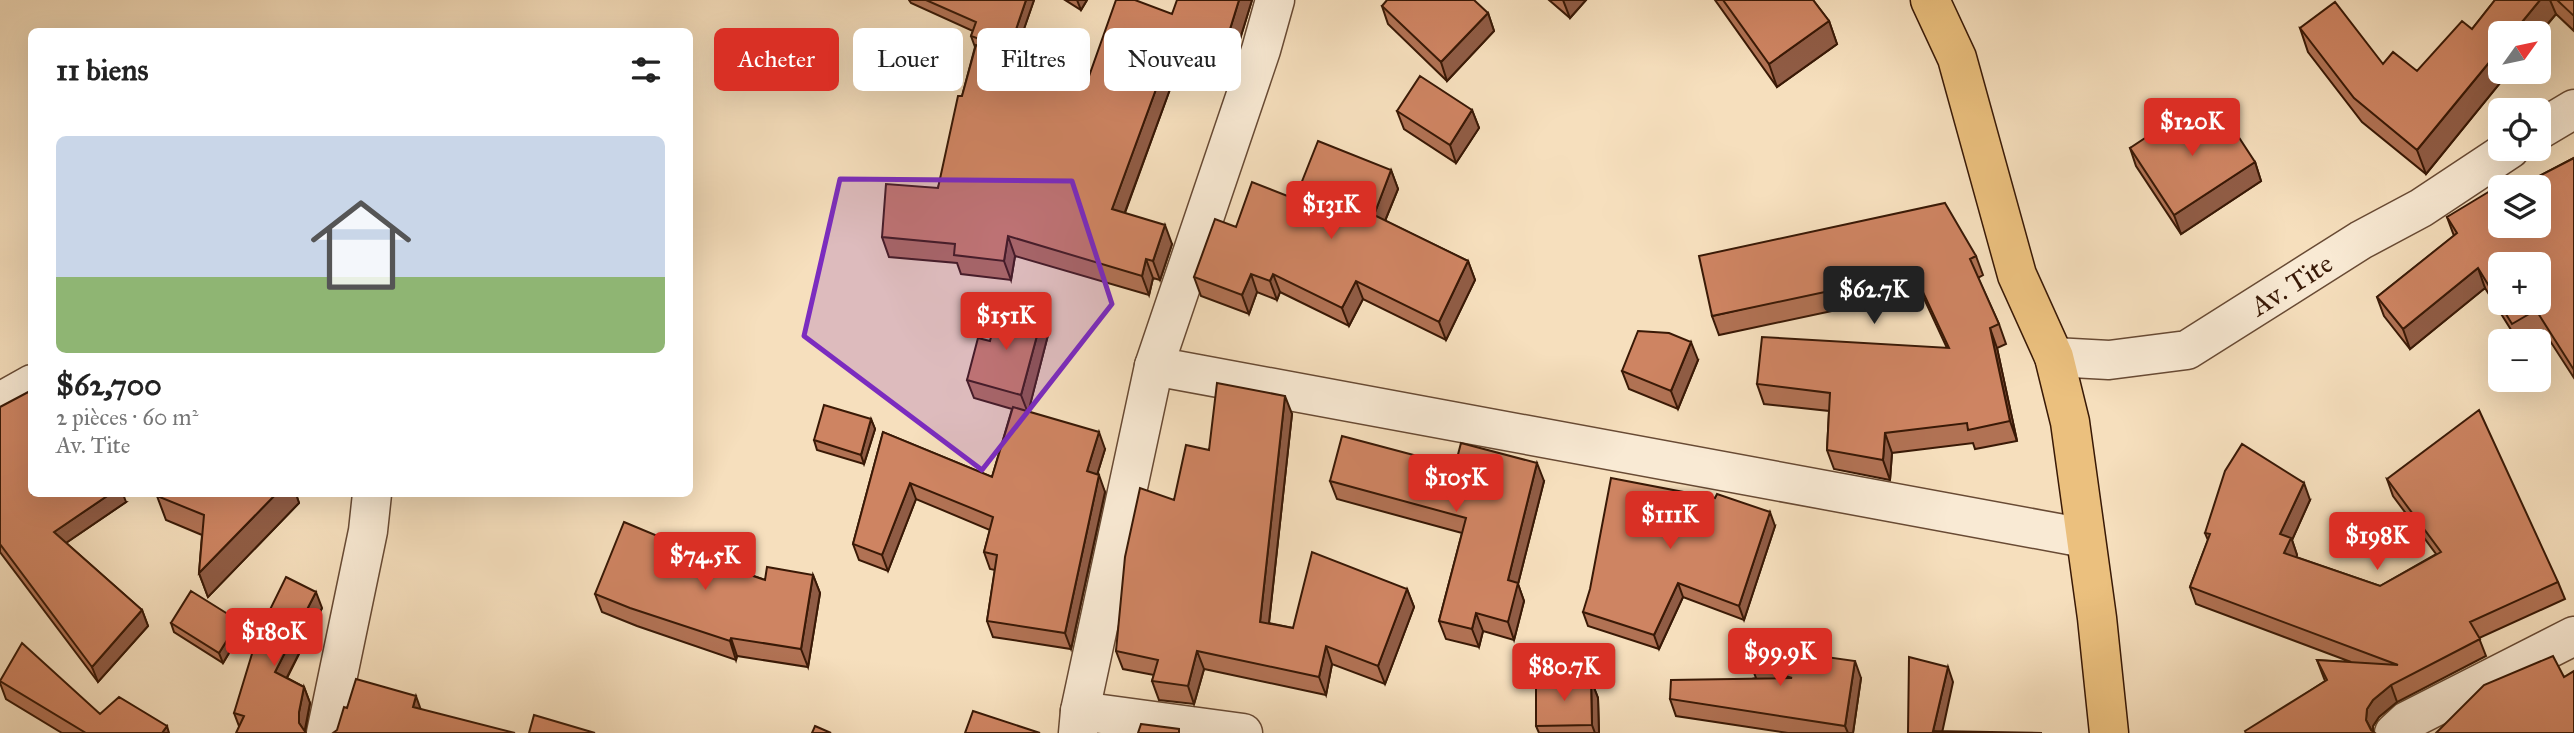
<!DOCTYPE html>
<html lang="fr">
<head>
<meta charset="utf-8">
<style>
	:root { --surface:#fff; --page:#f6f6f6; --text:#222; --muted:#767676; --accent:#d93025 }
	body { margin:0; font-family:"IM FELL Great Primer",serif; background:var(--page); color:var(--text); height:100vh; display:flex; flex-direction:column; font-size:26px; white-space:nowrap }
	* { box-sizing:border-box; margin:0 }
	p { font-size:23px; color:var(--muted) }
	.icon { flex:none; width:38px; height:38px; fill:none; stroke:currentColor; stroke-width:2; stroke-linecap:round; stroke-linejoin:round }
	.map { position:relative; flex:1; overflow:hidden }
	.panel { position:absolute; left:28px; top:28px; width:665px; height:469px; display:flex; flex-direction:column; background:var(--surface); border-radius:10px; box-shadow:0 7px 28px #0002 }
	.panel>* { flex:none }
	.hud { position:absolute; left:714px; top:28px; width:665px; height:63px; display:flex; gap:14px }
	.needle { width:46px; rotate:57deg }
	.controls { position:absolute; left:2488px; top:21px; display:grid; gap:14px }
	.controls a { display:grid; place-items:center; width:63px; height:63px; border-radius:10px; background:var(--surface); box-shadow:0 7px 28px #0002; font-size:35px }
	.price { position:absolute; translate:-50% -60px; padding:0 16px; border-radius:7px; background:var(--accent); color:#fff; font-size:23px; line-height:46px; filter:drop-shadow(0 2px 4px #0008) }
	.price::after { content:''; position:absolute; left:50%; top:42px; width:21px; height:16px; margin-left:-10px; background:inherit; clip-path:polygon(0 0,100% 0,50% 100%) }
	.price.on { background:#222; color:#fff }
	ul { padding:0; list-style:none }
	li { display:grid; align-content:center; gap:14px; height:371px; padding:0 28px }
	li span { display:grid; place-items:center; height:217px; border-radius:10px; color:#555 }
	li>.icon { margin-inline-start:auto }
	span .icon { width:126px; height:126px; fill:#fffc; stroke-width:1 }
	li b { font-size:30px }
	h2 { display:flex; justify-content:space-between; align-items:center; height:84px; padding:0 28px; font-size:30px }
	.pill { padding:0 24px; border-radius:10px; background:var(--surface); box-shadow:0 7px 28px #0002; font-size:24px; line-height:63px }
	.pill.on { background:var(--accent); color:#fff }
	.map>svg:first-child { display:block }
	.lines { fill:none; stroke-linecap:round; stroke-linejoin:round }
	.minor-casing { stroke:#684a34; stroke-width:41 }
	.trunk-casing { stroke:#391906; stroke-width:41 }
	.minor { stroke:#f9ead4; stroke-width:38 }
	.trunk { stroke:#ebc07e; stroke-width:38 }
	.wall { fill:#b17254; stroke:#391906; stroke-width:2 }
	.shaded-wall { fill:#905c45; stroke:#391906; stroke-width:2 }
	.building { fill:#ce8462; stroke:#391906; stroke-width:2; fill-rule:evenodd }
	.marked { fill:#7b2cbf; fill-opacity:0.2; stroke:#7b2cbf; stroke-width:5; stroke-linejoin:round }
	.labels { text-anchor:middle; stroke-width:6; stroke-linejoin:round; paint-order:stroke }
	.street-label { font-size:28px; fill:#391906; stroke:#f9ead4 }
</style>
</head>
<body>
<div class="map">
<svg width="2574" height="733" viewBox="0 0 2574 733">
	<rect width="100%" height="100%" fill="#f6dfbd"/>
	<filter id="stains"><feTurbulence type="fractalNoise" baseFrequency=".00286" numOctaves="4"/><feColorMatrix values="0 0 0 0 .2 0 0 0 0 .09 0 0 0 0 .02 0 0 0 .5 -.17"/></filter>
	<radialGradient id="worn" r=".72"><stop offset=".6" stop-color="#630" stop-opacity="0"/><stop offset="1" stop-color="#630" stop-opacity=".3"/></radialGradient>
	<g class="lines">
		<defs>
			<g id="minor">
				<path d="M2539 130 2574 109"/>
				<path id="s1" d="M2054 357 2109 360 2187 350 2361 240 2421 208 2510 149"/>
				<path d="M1154 366 2085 538"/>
				<path d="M0 402 32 384"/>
				<path d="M1080 711 1243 733"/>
				<path d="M326 733 368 531 372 494"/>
				<path d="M1078 733 1080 711 1154 366 1261 50 1275 0"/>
				<path d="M2394 733 2407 721 2574 636"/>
			</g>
			<path id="trunk" d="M1930 0 1957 58 2017 275 2054 357 2070 422 2097 618 2109 733"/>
		</defs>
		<use href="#minor" class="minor-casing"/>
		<use href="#trunk" class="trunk-casing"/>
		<use href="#minor" class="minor"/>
		<use href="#trunk" class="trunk"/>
	</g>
	<path class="wall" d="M909 0H1034L1014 57 1088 79 1172 14 1252 0 1225 88 1177 70 1125 213 1172 244 1160 280 1153 278 1149 295 1015 256 1011 280 961 274 957 263 889 257 882 237 938 188 975 47 971 36 973 31 911 3Z
		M1065 0H1087L1081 10Z
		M1549 0H1586L1570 18Z
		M1715 0H1813L1829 21 1837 44 1777 87Z
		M2495 0H2574V31L2556 14 2426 174 2362 122 2308 52 2300 28 2383 64 2417 71 2472 29Z
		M1382 6 1488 13 1494 31 1447 81 1388 24Z
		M1472 110 1479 128 1456 163 1404 129 1397 111Z
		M2196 127 2255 162 2261 181 2181 234 2136 166 2130 148Z
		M2574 158V378L2543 330 2524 341H2518L2485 288 2410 349 2384 316 2377 297 2454 236 2447 217 2495 199Z
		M1391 170 1398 189 1385 221 1468 261 1475 280 1446 340 1363 299 1349 326 1280 292 1277 300 1257 292 1249 314 1201 296 1194 277 1236 227Z
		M1976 256 1983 275 1978 278 1999 324 2006 344 1997 348 2017 441 1975 449 1973 443 1892 453 1890 480 1834 469 1827 450 1829 411 1764 404 1757 384 1947 348 1921 292 1719 335 1712 316Z
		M1048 335 1028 412 1105 449 1097 475 1105 492 1071 649 993 637 987 621 995 570 990 569 984 552 990 530 916 499 888 571 859 560 853 544 883 432 992 477 1012 409 974 398 967 380 990 341Z
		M1698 360 1678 409 1629 389 1622 371Z
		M0 407 32 494 126 502 66 543 142 610 148 626 98 682 0 552Z
		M1292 414 1269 623 1293 628 1407 589 1414 607 1385 684 1332 664 1326 695 1204 669 1194 704 1159 700 1152 681 1154 675 1123 669 1116 651 1174 500 1209 450Z
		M871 419 875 429 864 464 817 450 814 440Z
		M1455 466 1544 481 1518 584 1524 601 1514 640 1483 631 1479 647 1446 639 1439 621 1462 533 1337 499 1330 481Z
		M2387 479 2558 582 2565 599 2479 638 2486 656 2397 702 2379 717 2373 726 2246 733 2325 681 2317 660 2351 662 2196 604 2190 587 2208 540 2205 533 2310 500 2292 540 2297 555 2296 557 2380 586 2436 554 2393 496Z
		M158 494H296L299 503 208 597 199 573 202 535 166 520 157 496Z
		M1775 526 1744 620 1683 597 1659 649 1588 626 1583 612Z
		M675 549 765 580 813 575 820 593 808 667 737 656 736 660 637 626 602 612 595 594Z
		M322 608 287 678 304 687 310 703 305 732 239 726 234 713Z
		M239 621 242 631 223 663 174 632 171 623Z
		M1751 665 1861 678 1853 733H1788L1676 716 1670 699 1756 678Z
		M0 680 100 714 169 733H62L6 699 0 683Z
		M1591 680 1598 698 1599 733H1539L1536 726Z"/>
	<path class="shaded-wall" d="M1026 0H1034L1013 61 1009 50Z
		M1077 0H1087L1081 10Z
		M1239 0H1252L1225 88 1218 68Z
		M1563 0H1586L1570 18Z
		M2540 0H2550L2556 14 2539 34V33H2513Z
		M1488 13 1494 31 1447 81 1441 62Z
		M1829 21 1837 44 1777 87 1769 64Z
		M2501 48V72H2509L2426 174 2417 150Z
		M1170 51 1177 70 1119 228 1112 209Z
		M1472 110 1479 128 1456 163 1450 145Z
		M2255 162 2261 181 2181 234 2174 215Z
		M1391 170 1398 189 1380 233 1374 215Z
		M1165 225 1172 244 1160 280 1153 261Z
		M1008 236 1015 256 1011 280 1004 261Z
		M1146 259 1153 278 1149 295 1142 276Z
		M1468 261 1475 280 1446 340 1439 322Z
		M2478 268 2485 288 2410 349 2403 329Z
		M1251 274 1257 292 1249 314 1242 295Z
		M1273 274 1280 292 1277 300 1270 281Z
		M1356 281 1363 299 1349 326 1342 308Z
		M1042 317 1048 335 1028 413 1021 395Z
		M1990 328 1997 348 2017 441 2010 421Z
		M1691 342 1698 360 1678 409 1671 391Z
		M1285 396 1292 414 1267 640 1260 622Z
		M871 419 875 429 864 464 861 455Z
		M1099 432 1105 449 1093 488 1087 471Z
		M1885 433 1892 453 1890 480 1883 460Z
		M1537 463 1544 481 1518 584 1524 601 1514 640 1508 622V580Z
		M1099 475 1105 492 1071 649 1065 633Z
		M910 483 916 499 888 571 882 555Z
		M2304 483 2310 500 2292 540 2297 555 2291 570 2284 553 2280 534Z
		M110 494H123L126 502 60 547 54 532Z
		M276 494H296L299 503 208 597 199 573Z
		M1770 512 1775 526 1744 620 1739 606Z
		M813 575 820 593 808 667 801 649Z
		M1678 583 1683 597 1659 649 1654 635Z
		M1407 589 1414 607 1385 684 1378 666Z
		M316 592 322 608 281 689 275 672Z
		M142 610 148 626 98 682 92 667Z
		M1476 613 1483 631 1479 647 1472 629Z
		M239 621 242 631 223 663 219 653Z
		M731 638 737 656 736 660 730 641Z
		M1326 646 1332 664 1326 695 1319 677Z
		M1197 651 1204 669 1194 704 1188 686Z
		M1855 661 1861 678 1853 733H1848L1845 726Z
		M1948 667 1953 682 1942 733 1933 731Z
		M1591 680 1598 698 1599 733H1595L1592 725Z
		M2391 685 2397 702 2379 717 2373 726V733L2366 720 2367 709 2373 700Z
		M304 687 310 703 305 729V733L299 723V712Z
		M416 696 422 713 413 707Z
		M167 726 169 733H162Z"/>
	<path class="building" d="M926 0H1026L1009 50 971 36 976 22Z
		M1116 0H1135L1172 14 1177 0H1239L1218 68 1170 51 1112 209 1165 225 1153 261 1146 259 1142 276 1008 236 1004 261 954 255 955 244 882 237 886 184 938 188 958 96H962L976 45 1088 79Z
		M1387 0H1474L1488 13 1441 62 1382 6Z
		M1723 0H1813L1829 21 1769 64Z
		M2495 0H2540L2513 33H2501V48L2417 150 2354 98 2300 28 2335 2 2383 64 2393 52 2417 71 2462 21 2472 29Z
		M2557 0H2574V16Z
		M1420 76 1472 110 1450 145 1397 111Z
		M2221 110 2255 162 2174 215 2130 148 2186 111 2196 127Z
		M1318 141 1391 170 1374 215 1468 261 1439 322 1356 281 1342 308 1273 274 1270 281 1251 274 1242 295 1194 277 1215 219 1236 227 1252 182 1295 199Z
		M2574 158V370L2536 310 2512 324 2478 268 2403 329 2377 297 2457 233 2447 217 2490 191 2495 199 2501 197V226H2539V187H2518ZM2501 264H2539V303H2501Z
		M1945 203 1976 256 1970 259 1999 324 1990 328 2010 421 1968 430 1967 423 1885 433 1883 460 1827 450 1830 393 1757 384 1762 337 1949 348 1914 273 1712 316 1699 256Z
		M999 306 1042 317 1021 395 967 380 978 338 990 341Z
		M1638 331 1669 333 1691 342 1671 391 1622 371Z
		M1217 383 1285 396 1260 622 1293 628 1312 552 1407 589 1378 666 1326 646 1319 677 1197 651 1188 686 1152 681 1158 660 1116 651 1125 557 1140 488 1174 500 1186 445 1209 450Z
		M32 390V494H110L54 532 142 610 92 667 0 544V407Z
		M824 405 871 419 861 455 814 440Z
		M1013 407 1099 432 1087 471 1099 475 1065 633 987 621 997 555 984 552 993 517 910 483 882 555 853 544 883 432 992 477Z
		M2479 410 2558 582 2470 622 2480 639 2391 685 2373 700 2367 709 2366 720 2371 730 2375 733H2246L2245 731 2327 680 2317 660 2398 665 2190 587 2210 534 2205 533 2225 471 2242 444 2304 483 2280 534 2291 538 2284 553 2380 586 2441 552 2387 479Z
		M1342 436 1455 466 1461 443 1537 463 1508 580 1518 583 1508 622 1476 613 1472 629 1439 621 1466 518 1330 481Z
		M1611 478 1715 498 1717 494 1770 512 1739 606 1678 583 1654 635 1583 612 1590 589Z
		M158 494H276L199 573 204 515 157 496Z
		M624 522 672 542 670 548 765 580 767 567 813 575 801 649 731 638 730 641 630 608 595 594Z
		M286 577 316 592 275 672 304 687 299 712V723L306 733H236L244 716 234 713 258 634Z
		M191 591 239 621 219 653 171 623Z
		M22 643 100 714 119 697 167 726 162 733H86L0 681Z
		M1755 647 1855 661 1845 726 1670 699 1671 680 1792 678 1751 665Z
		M2553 656 2564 677 2574 671V733H2436L2484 685Z
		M1909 657 1948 667 1933 731 2042 733H1908Z
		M356 679 416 696 413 707 515 733H333L337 730 344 707 347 708Z
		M1536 680H1591L1592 725 1536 726Z
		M973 711 1040 733H965Z
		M534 715 595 733H529Z
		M1141 724 1179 729V733H1138Z
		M815 726 831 733H812Z"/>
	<path class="marked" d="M840 179 1072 181 1112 304 982 470 804 336Z"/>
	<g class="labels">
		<g class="street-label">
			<text dy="10" stroke="none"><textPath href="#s1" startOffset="257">Av. Tite</textPath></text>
		</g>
	</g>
	<rect width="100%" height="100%" filter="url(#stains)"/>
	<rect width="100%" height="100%" fill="url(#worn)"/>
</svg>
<div class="controls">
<a><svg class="needle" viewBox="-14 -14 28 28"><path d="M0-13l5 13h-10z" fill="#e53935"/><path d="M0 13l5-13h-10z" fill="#767676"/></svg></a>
<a><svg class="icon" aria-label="locate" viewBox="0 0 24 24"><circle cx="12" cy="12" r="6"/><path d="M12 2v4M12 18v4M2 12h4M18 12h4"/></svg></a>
<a><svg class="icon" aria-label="layers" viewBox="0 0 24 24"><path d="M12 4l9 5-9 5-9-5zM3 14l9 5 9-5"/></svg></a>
<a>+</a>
<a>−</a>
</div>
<b class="price" style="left:2192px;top:158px">$120K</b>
<b class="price" style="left:1331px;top:241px">$131K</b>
<b class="price on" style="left:1874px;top:326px">$62.7K</b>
<b class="price" style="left:1006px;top:352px">$151K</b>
<b class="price" style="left:1456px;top:514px">$105K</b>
<b class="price" style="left:1670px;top:551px">$111K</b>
<b class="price" style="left:2377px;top:572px">$198K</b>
<b class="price" style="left:705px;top:592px">$74.5K</b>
<b class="price" style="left:274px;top:668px">$180K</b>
<b class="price" style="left:1780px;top:688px">$99.9K</b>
<b class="price" style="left:1564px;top:703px">$80.7K</b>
<div class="hud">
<a class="pill on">Acheter</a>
<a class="pill">Louer</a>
<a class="pill">Filtres</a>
<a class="pill">Nouveau</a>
</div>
<section class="panel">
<h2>11 biens<svg class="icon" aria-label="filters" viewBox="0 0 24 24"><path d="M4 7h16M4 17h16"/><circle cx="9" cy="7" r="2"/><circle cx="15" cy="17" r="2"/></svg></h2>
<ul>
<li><span style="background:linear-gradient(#c9d6e8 65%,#8fb573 0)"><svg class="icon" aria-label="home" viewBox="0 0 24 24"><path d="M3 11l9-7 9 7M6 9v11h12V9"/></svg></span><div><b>$62,700</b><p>2 pièces · 60 m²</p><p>Av. Tite</p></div></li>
</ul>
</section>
</div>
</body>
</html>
